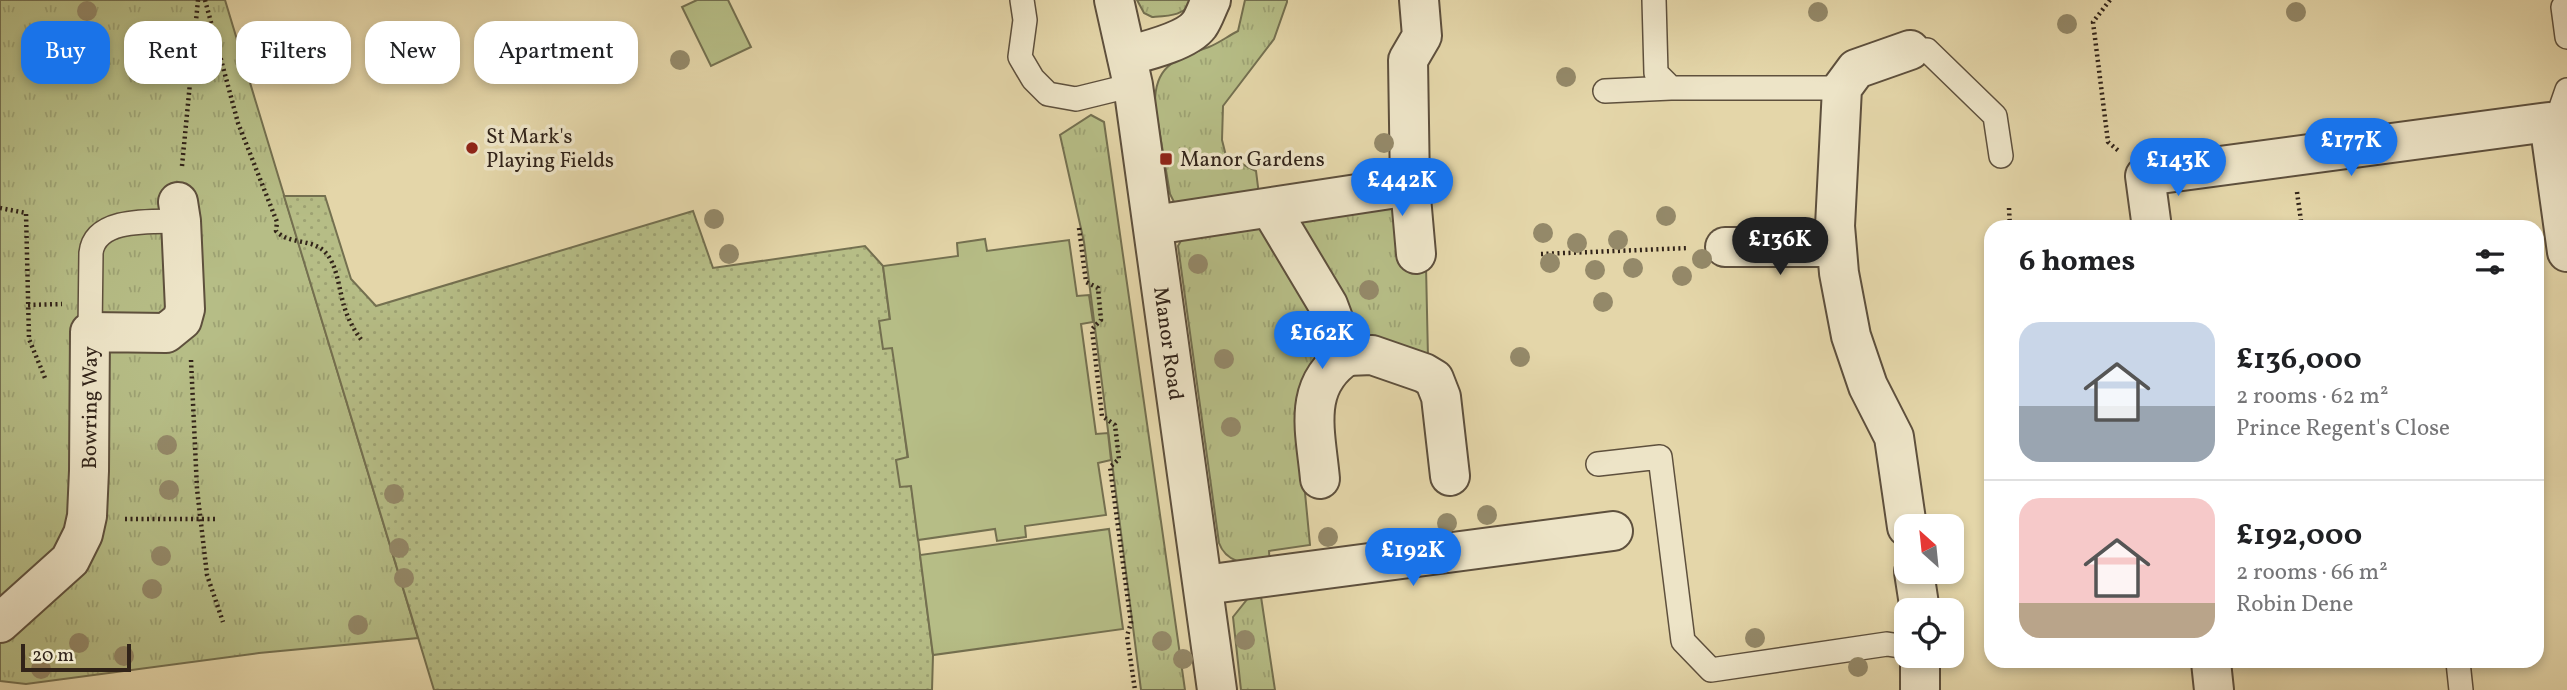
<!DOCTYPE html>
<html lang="en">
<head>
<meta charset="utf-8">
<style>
	:root { --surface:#fff; --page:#f6f6f6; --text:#202124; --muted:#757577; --line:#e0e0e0; --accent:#1a73e8 }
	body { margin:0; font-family:Vollkorn,serif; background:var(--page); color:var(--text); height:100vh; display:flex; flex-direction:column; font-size:26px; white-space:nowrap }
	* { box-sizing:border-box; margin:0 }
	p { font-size:23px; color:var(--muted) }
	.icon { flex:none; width:38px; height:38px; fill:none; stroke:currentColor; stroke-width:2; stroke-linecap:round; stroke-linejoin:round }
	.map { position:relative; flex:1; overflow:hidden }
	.drawer { position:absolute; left:1984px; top:220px; width:560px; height:448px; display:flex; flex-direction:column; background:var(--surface); border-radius:21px; box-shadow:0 4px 10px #0003 }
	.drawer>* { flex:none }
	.guide { position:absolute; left:21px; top:21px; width:665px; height:63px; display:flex; gap:14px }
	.needle { width:46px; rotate:333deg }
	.tools { position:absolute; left:1894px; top:514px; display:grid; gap:14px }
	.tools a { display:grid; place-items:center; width:70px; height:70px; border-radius:14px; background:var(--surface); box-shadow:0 4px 10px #0003; font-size:35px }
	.scale { position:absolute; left:21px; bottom:18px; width:110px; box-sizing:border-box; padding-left:7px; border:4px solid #312319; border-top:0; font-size:19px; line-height:24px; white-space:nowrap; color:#312319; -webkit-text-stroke:5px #ede4c7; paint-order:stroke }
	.price { position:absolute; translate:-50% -60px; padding:0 16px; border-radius:24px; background:var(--accent); color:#fff; font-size:23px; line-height:46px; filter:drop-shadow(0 2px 4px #0008) }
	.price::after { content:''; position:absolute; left:50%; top:42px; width:21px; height:16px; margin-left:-10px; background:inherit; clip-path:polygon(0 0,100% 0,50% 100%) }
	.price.active { background:#222; color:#fff }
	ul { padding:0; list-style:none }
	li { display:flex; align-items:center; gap:21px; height:175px; padding:0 35px }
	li+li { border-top:2px solid var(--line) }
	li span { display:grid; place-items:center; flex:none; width:196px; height:140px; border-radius:21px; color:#555 }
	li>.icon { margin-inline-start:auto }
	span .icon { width:84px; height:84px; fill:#fffc; stroke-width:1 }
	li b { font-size:30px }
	h2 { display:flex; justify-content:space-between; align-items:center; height:84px; padding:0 35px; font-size:30px }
	.pill { padding:0 24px; border-radius:21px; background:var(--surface); box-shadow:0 4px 10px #0003; font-size:24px; line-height:63px }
	.pill.active { background:var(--accent); color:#fff }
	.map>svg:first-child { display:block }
	.grass { fill:url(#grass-tufts); stroke:#747050; stroke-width:2 }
	.park { fill:url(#park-dots); stroke:#747050; stroke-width:2 }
	.garden { fill:#b6bd86; stroke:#747050; stroke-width:2 }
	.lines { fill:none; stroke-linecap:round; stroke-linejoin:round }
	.service-casing { stroke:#5e503d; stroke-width:26 }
	.minor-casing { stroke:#5e503d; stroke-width:42 }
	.path { stroke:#312319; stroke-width:4.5; stroke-dasharray:2 3.5; stroke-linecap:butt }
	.service { stroke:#ede4c7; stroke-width:23 }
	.minor { stroke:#ede4c7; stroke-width:38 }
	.tree { fill:#948969 }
	.poi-dot { fill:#8f2418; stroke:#ede4c7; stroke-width:2.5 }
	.labels { text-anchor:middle; stroke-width:7; stroke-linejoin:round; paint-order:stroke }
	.poi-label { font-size:21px; fill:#312319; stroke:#ede4c7; text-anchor:start }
	.street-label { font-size:21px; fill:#312319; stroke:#ede4c7 }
</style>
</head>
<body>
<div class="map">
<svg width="2567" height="690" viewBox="0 0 2567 690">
	<defs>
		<pattern id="grass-tufts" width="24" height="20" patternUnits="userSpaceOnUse" patternTransform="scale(1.75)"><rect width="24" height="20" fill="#b6bd86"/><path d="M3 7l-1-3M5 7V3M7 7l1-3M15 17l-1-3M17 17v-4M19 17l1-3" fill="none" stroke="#9da273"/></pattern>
		<pattern id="park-dots" width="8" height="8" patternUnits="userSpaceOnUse" patternTransform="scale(1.75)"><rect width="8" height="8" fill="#b6bd86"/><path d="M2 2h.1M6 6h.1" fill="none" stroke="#9da273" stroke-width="1.8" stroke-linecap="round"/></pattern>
	</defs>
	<rect width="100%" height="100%" fill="#e4d6a9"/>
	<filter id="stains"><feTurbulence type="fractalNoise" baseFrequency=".00286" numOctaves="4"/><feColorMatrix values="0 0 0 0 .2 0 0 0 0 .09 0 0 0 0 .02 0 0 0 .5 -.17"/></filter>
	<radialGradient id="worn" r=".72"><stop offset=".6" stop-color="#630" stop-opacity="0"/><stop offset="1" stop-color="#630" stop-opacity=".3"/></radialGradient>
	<path class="grass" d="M0 0H225L418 638 259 653 26 684 0 681Z
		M1137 0H1192C1187 16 1166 16 1152 17L1144 13Z
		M1245 0H1287V2L1274 39 1223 106 1222 140 1226 156 1256 171 1260 203 1182 207 1174 202 1170 194 1155 105C1154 64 1177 59 1209 47 1219 43 1228 36 1238 31Z
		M1091 115 1104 122 1185 690H1141L1084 242 1060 135Z
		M1389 207 1393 210 1426 266 1428 358 1369 342 1354 329 1294 221Z
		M1254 222 1301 274 1321 342 1299 430 1310 545 1269 551 1270 566C1250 564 1227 565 1219 543L1178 246 1183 237Z
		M1260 590 1275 690H1241L1233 617 1249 597Z"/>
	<path class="park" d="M284 196H325L351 279 376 306 693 211 713 268 865 246 883 266 933 655 932 690H434Z"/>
	<path class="garden" d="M697 0H728L751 47 711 66 682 7Z
		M985 239 987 251 1069 240 1077 296 1089 295 1093 322 1081 324 1096 434 1108 433 1111 460 1098 463 1106 515 1025 526 1026 537 997 541 995 529 918 540 911 486 900 487 896 460 908 457 892 348 883 349 879 321 890 319 883 266 958 256 957 243Z
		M1109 529 1123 629 933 655 920 555Z"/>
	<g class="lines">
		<defs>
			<path id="service" d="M1022 0 1025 20 1020 57 1033 79 1048 94 1076 99 1133 85
				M1654 0 1656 73 1671 88H1842
				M2563 7 2567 37
				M1910 50H1927L1995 116 2001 156
				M1605 91 1671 88
				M2549 122 2559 113 2567 90
				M90 332 91 253C95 216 155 222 181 221
				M1598 464 1660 457 1683 641 1711 670 1887 644 1906 647
				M2458 662 2461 690"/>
			<g id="minor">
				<path id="s1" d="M1114 0 1133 85 1217 690"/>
				<path d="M1127 56C1146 51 1187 41 1199 25 1204 18 1207 8 1211 0"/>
				<path d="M1410 186 1416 254"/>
				<path d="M1275 208 1276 218 1328 305 1347 356 1372 355 1424 373 1434 379 1441 397 1450 476"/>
				<path d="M1154 225 1410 186 1408 60 1422 36 1419 0"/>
				<path d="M2152 228 2145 176 2549 122 2567 252"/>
				<path d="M1725 247H1835"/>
				<path d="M1320 479C1316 433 1301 386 1347 356"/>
				<path d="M1907 527 1894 437 1868 386 1851 336 1839 273 1835 226 1842 88 1856 69 1910 50"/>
				<path d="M1914 572 1920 611"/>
				<path d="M1204 585 1613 531"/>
				<path id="s2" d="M0 623 70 560 83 534 87 516 89 471 90 332 166 333 182 320 185 309 181 221 178 202"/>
				<path d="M2211 662 2214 690"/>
				<path d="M1920 690V656"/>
			</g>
		</defs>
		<use href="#service" class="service-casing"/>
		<use href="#minor" class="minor-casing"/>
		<path class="path" d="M205 0 238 123 277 222 276 231C289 245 311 238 325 252 338 265 339 292 345 309 349 321 355 332 363 342
			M2110 0 2093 22 2108 142 2120 152
			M182 166 198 0
			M2297 192 2302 228
			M0 208 26 213 29 339 45 378
			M2009 208 2010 228
			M1079 228 1086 282 1098 288 1101 320 1092 329 1102 416 1115 425 1119 459 1110 467 1131 623 1127 636 1135 690
			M1541 254 1689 248
			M28 305 62 304
			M191 360 197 489 207 575 223 622
			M125 519H215"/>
		<use href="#service" class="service"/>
		<use href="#minor" class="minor"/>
	</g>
	<g class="tree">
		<circle cx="87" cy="11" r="10"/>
		<circle cx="1818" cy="12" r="10"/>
		<circle cx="2296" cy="12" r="10"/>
		<circle cx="2067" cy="24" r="10"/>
		<circle cx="680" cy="60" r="10"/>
		<circle cx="1566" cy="77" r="10"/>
		<circle cx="1384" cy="143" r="10"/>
		<circle cx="1666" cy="216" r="10"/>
		<circle cx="714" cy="219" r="10"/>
		<circle cx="1543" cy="233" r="10"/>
		<circle cx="1618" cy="240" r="10"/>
		<circle cx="1577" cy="243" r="10"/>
		<circle cx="729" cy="254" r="10"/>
		<circle cx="1702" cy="259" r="10"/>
		<circle cx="1550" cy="263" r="10"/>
		<circle cx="1198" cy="264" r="10"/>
		<circle cx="1633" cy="268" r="10"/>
		<circle cx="1595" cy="270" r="10"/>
		<circle cx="1682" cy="276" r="10"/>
		<circle cx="1369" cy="290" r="10"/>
		<circle cx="1603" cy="302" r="10"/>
		<circle cx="1520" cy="357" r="10"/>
		<circle cx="1224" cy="359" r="10"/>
		<circle cx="1231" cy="427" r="10"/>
		<circle cx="167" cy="445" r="10"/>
		<circle cx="169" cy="490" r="10"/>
		<circle cx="394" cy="494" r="10"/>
		<circle cx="1487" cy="515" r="10"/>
		<circle cx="1447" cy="523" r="10"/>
		<circle cx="1328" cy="537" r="10"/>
		<circle cx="399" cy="548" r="10"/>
		<circle cx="161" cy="556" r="10"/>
		<circle cx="404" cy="578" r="10"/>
		<circle cx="152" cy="589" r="10"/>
		<circle cx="358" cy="625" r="10"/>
		<circle cx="1755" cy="638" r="10"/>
		<circle cx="1245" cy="640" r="10"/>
		<circle cx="1162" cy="641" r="10"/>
		<circle cx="79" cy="643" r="10"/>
		<circle cx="124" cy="656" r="10"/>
		<circle cx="1183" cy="659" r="10"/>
		<circle cx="1858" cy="667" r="10"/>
		<circle cx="41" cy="669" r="10"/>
	</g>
	<g class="poi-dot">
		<circle cx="472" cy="148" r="7"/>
		<rect x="1159" y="152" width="14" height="14" rx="3.5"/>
	</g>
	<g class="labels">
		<g class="poi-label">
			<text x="486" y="143">St Mark's<tspan x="486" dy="24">Playing Fields</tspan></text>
			<text x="1180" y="166">Manor Gardens</text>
		</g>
		<g class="street-label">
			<text dy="7" stroke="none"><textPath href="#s1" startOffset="348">Manor Road</textPath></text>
			<text dy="7" stroke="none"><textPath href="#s2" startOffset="250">Bowring Way</textPath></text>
		</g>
	</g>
	<rect width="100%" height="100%" filter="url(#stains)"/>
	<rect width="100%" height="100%" fill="url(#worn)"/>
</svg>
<div class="tools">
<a><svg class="needle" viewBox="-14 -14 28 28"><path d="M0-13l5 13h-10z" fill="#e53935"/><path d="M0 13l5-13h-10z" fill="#757577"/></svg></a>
<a><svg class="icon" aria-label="locate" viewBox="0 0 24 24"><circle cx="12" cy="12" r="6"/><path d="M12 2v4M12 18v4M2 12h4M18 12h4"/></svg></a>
</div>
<div class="scale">20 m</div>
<b class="price" style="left:2351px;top:178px">£177K</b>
<b class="price" style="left:2178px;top:198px">£143K</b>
<b class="price" style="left:1402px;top:218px">£442K</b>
<b class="price active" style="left:1780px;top:277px">£136K</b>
<b class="price" style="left:1322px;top:371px">£162K</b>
<b class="price" style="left:1413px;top:588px">£192K</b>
<div class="guide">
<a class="pill active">Buy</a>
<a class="pill">Rent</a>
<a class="pill">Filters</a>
<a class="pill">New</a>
<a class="pill">Apartment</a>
</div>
<section class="drawer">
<h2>6 homes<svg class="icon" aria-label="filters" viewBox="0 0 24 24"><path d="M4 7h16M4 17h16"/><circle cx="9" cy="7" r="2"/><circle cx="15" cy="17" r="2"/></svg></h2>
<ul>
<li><span style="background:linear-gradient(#c9d6e8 60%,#9aa5b1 0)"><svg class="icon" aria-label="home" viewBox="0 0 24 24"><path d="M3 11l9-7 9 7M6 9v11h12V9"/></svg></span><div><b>£136,000</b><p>2 rooms · 62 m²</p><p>Prince Regent's Close</p></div></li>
<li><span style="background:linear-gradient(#f6c9c9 75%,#b9a48a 0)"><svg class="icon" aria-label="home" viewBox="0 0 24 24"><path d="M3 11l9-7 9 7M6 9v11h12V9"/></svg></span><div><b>£192,000</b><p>2 rooms · 66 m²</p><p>Robin Dene</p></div></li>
</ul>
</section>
</div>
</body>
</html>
